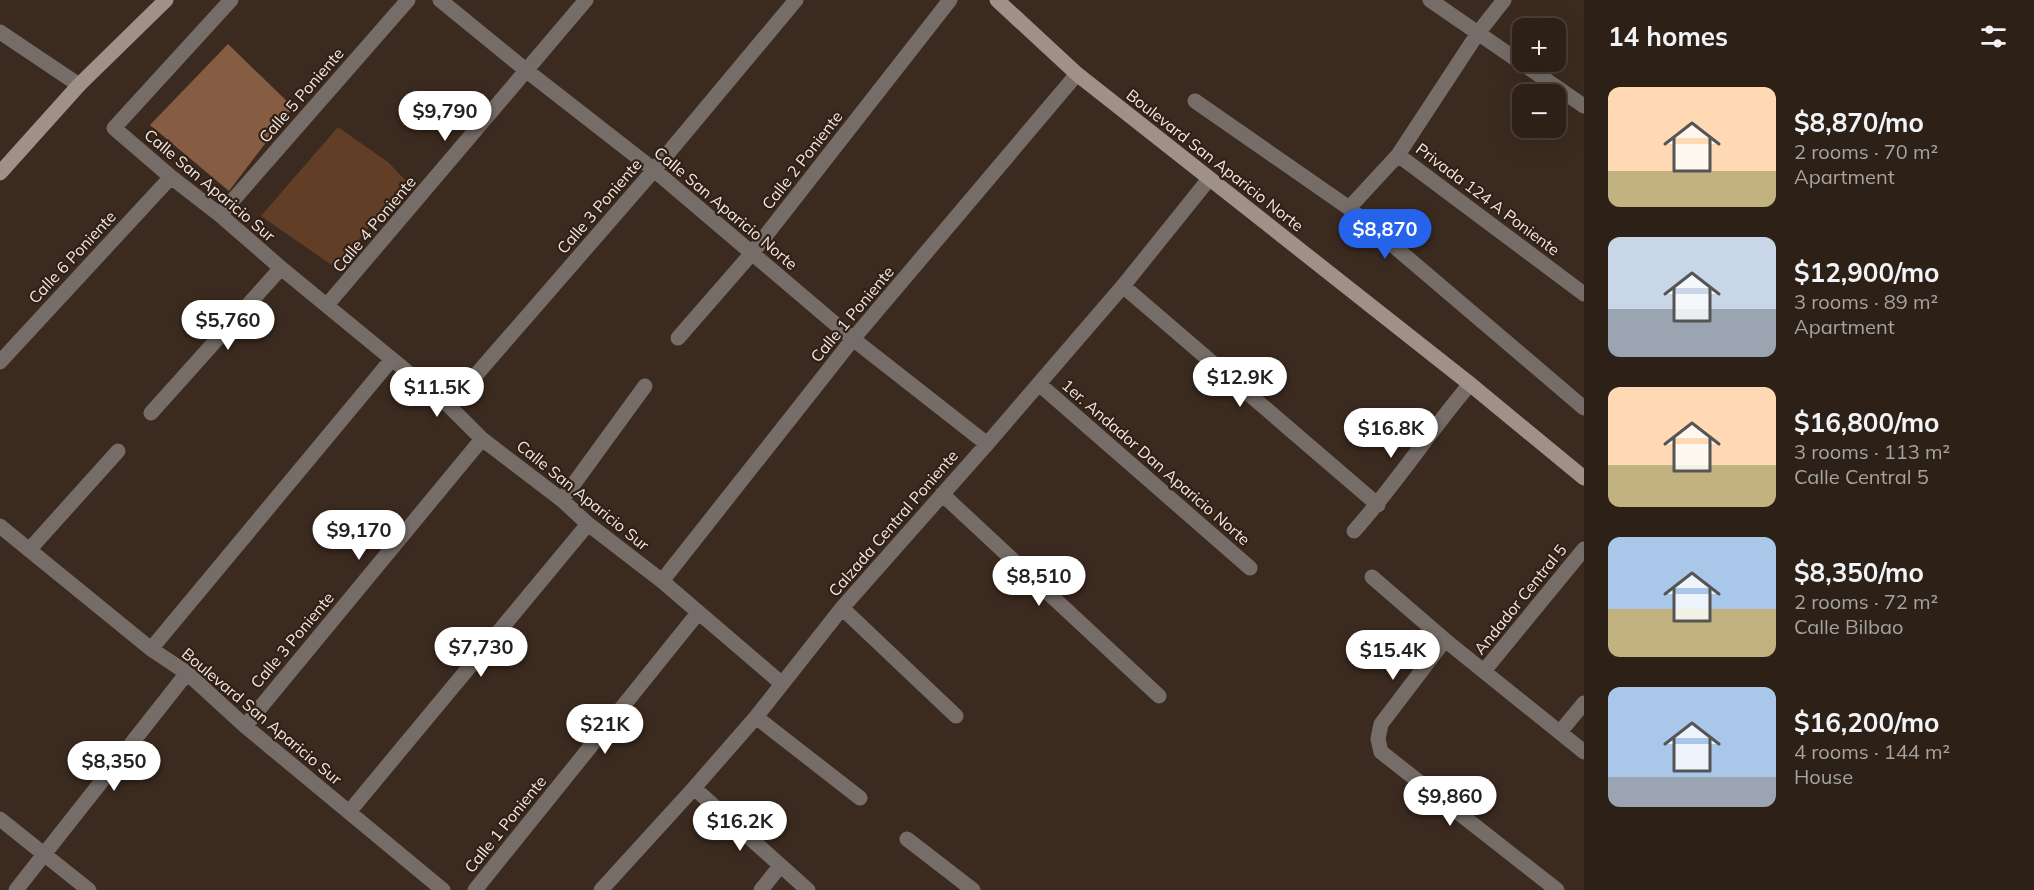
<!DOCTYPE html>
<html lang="en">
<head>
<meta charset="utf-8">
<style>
	:root { --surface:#2c2017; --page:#382d24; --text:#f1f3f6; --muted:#a6a3a1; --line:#483e36; --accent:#2563eb }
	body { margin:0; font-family:Mulish,sans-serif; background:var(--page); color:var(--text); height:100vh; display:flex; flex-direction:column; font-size:22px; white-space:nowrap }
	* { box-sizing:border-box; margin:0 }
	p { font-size:20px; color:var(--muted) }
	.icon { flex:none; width:33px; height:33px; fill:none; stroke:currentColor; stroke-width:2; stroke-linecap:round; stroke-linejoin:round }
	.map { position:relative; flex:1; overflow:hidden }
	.sheet { display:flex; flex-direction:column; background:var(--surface); width:450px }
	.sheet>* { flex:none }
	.fabs { position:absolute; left:1512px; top:18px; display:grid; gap:12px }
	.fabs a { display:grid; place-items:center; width:54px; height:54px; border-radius:12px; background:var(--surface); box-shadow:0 6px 24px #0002,0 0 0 2px var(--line); font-size:30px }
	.price { position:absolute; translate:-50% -51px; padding:0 14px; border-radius:21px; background:#fff; color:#222; font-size:20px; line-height:39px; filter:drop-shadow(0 2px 3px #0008) }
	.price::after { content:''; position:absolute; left:50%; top:36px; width:18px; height:14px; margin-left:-9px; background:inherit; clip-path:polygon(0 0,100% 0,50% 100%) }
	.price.current { background:var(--accent); color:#fff }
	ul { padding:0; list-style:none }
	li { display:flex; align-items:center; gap:18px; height:150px; padding:0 24px }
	li span { display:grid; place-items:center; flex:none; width:168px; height:120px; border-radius:12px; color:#555 }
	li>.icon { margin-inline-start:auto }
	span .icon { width:72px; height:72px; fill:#fffc; stroke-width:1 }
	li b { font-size:26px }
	h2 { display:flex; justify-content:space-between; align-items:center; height:72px; padding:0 24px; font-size:26px }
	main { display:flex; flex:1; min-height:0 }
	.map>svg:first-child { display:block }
	.green { fill:#623e26 }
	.water { fill:#865d42 }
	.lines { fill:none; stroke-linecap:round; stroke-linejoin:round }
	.street { stroke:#766d68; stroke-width:15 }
	.secondary { stroke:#9f9188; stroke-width:15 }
	.labels { text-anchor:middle; stroke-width:4.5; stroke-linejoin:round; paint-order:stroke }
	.street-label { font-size:16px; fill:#f2e7e0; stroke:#302016 }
</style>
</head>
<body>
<main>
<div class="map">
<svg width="1584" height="890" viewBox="0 0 1584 890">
	<rect width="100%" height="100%" fill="#3b2a1f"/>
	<path class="green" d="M338 127 389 163 406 181 336 268 261 216Z"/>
	<path class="water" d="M228 44 293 107 229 191 150 125Z"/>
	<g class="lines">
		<path class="street" d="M231 0 114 128 171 177 220 215 281 268 449 406 482 439 562 500 588 524 662 581 781 683
			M440 0 527 71 654 170 853 339 987 444
			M1430 0 1584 106
			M0 32 79 85
			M1195 101 1349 208 1584 408
			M1398 155 1584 294
			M1349 208 1398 155 1478 33 1504 0
			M220 215 408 0
			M1123 286 1378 505
			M327 305 586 0
			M678 338 752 253 950 0
			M0 362 171 177
			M1039 384 1250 568
			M449 406 654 170 796 0
			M151 413 281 268
			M942 494 1159 696
			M562 500 645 386
			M0 526 151 649 187 673 245 726 443 890
			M1354 531C1396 484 1430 431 1470 384
			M29 550 118 451
			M1372 577 1445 640 1584 752
			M662 581 853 339 1077 74
			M842 608 956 716
			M1445 640 1381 724 1378 739 1381 752 1557 890
			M151 649 392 359
			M1484 671 1584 549
			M756 717 860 798
			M245 726 482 439
			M1560 732 1584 703
			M694 788 808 890
			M349 812 588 524
			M0 819 89 890
			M907 839 973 890
			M16 890 187 673
			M475 890 698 613
			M601 890 694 788 756 717 842 608 987 444 1123 286 1209 179
			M761 890 780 866"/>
		<path class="secondary" d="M997 0 1077 74 1470 384 1584 478
			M0 173 79 85 166 0"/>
	</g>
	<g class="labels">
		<g class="street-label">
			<text transform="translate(301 95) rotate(-49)" y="6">Calle 5 Poniente</text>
			<text transform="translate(802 160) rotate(-52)" y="6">Calle 2 Poniente</text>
			<text transform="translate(1215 160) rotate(38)" y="6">Boulevard San Aparicio Norte</text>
			<text transform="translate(210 185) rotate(40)" y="6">Calle San Aparicio Sur</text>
			<text transform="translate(1488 199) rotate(37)" y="6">Privada 124 A Poniente</text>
			<text transform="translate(599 206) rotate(-49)" y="6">Calle 3 Poniente</text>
			<text transform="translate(726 208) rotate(40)" y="6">Calle San Aparicio Norte</text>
			<text transform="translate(374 224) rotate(-50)" y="6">Calle 4 Poniente</text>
			<text transform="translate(72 257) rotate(-47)" y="6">Calle 6 Poniente</text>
			<text transform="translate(852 314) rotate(-50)" y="6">Calle 1 Poniente</text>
			<text transform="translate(1156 462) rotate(41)" y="6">1er. Andador Dan Aparicio Norte</text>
			<text transform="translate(583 495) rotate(39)" y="6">Calle San Aparicio Sur</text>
			<text transform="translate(893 523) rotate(-49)" y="6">Calzada Central Poniente</text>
			<text transform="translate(1520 599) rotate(-51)" y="6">Andador Central 5</text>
			<text transform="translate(292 640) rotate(-50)" y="6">Calle 3 Poniente</text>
			<text transform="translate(262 716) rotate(40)" y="6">Boulevard San Aparicio Sur</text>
			<text transform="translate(505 824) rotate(-51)" y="6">Calle 1 Poniente</text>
		</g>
	</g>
</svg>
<div class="fabs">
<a>+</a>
<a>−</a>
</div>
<b class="price" style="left:445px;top:142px">$9,790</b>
<b class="price current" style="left:1385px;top:260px">$8,870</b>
<b class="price" style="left:228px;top:351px">$5,760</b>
<b class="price" style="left:1240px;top:408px">$12.9K</b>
<b class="price" style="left:437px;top:418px">$11.5K</b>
<b class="price" style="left:1391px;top:459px">$16.8K</b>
<b class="price" style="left:359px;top:561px">$9,170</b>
<b class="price" style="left:1039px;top:607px">$8,510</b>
<b class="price" style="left:481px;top:678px">$7,730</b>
<b class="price" style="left:1393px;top:681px">$15.4K</b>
<b class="price" style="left:605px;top:755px">$21K</b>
<b class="price" style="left:114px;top:792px">$8,350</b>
<b class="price" style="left:1450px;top:827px">$9,860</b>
<b class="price" style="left:740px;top:852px">$16.2K</b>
</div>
<section class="sheet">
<h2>14 homes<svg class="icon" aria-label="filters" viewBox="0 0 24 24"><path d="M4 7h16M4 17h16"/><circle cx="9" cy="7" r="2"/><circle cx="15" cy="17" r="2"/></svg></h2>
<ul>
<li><span style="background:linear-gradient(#ffd9b3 70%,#c2b280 0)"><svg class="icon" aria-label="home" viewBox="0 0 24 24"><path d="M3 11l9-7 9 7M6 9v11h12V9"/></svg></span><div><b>$8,870/mo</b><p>2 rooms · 70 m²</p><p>Apartment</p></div></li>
<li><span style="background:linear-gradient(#c9d6e8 60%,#9aa5b1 0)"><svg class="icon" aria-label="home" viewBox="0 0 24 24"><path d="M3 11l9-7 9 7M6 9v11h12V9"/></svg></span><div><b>$12,900/mo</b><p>3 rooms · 89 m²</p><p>Apartment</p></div></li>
<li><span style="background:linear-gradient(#ffd9b3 65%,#c2b280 0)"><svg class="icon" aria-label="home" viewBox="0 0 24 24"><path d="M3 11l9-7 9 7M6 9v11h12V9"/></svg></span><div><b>$16,800/mo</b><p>3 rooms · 113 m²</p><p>Calle Central 5</p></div></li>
<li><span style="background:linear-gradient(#a9c7e8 60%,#c2b280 0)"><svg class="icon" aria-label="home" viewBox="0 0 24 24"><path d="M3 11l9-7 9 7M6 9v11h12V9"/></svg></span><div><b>$8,350/mo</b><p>2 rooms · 72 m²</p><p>Calle Bilbao</p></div></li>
<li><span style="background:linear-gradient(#a9c7e8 75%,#9aa5b1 0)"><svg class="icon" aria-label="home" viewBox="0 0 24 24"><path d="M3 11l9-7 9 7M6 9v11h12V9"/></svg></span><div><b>$16,200/mo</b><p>4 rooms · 144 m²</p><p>House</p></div></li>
</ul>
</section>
</main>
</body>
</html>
